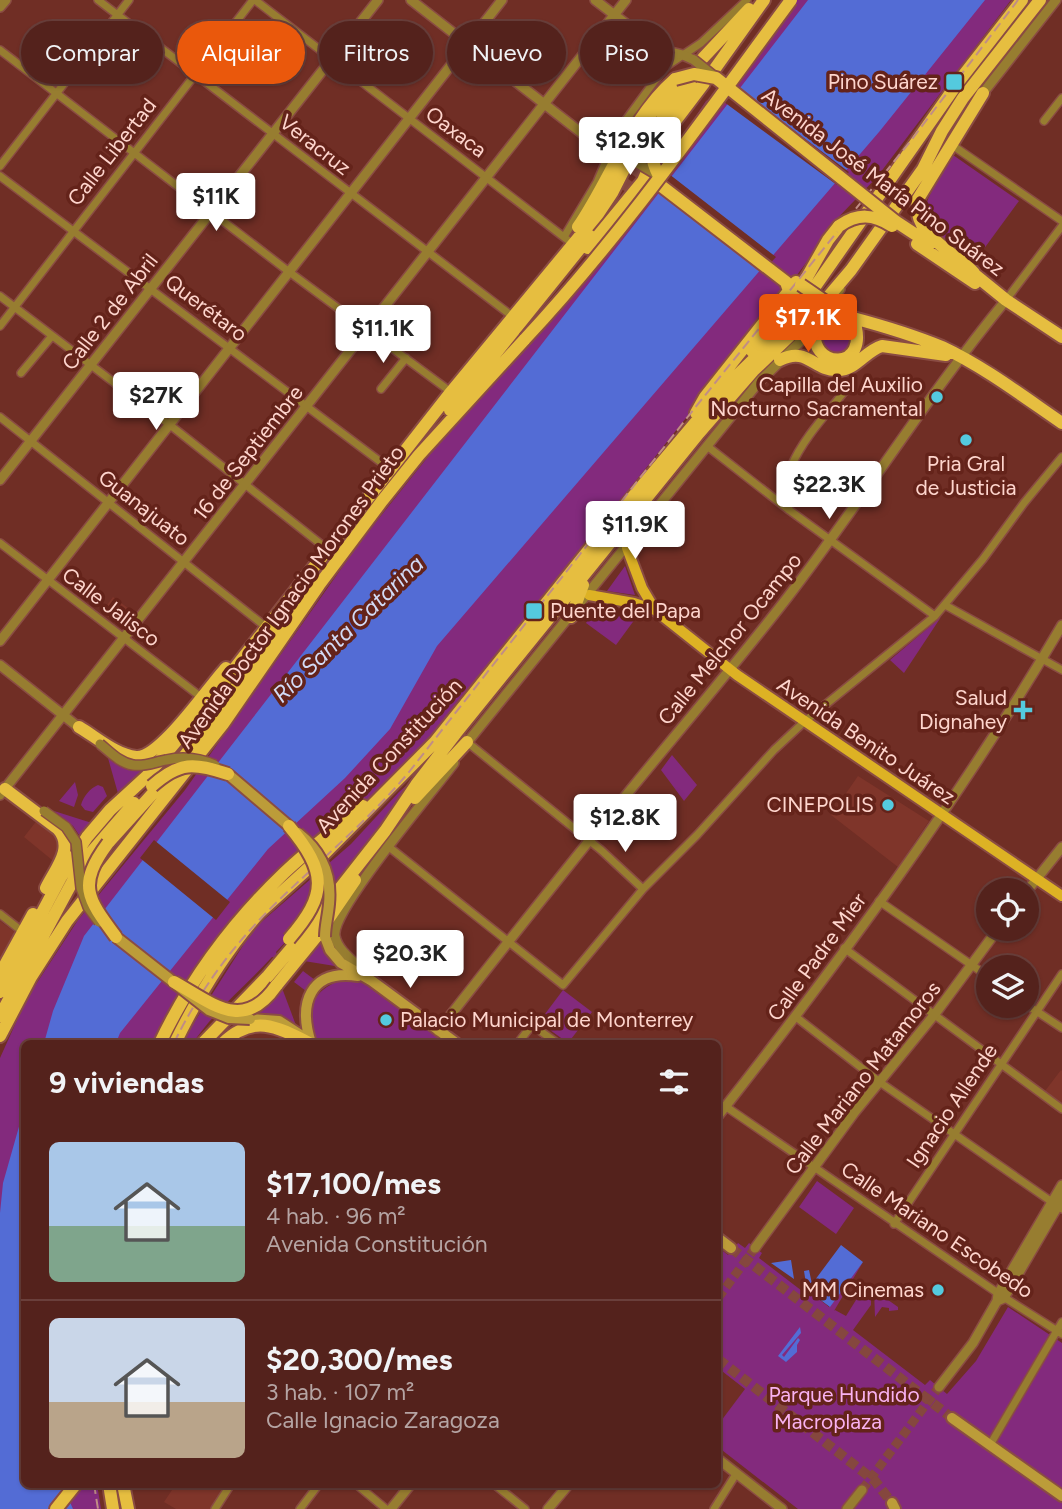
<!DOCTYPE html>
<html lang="es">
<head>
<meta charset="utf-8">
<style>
	:root { --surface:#54221c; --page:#5a2a25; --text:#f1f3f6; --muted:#b5a4a3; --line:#6a3f3b; --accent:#ea580c }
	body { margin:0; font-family:Figtree,sans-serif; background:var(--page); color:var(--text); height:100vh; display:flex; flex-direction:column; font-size:26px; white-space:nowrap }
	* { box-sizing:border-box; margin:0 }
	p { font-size:23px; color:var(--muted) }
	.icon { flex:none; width:38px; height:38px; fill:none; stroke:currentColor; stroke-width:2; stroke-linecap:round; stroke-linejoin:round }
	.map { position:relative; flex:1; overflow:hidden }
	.panel { position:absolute; left:21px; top:1040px; width:700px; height:448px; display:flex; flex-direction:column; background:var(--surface); border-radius:10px; box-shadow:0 2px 5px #0004,0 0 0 2px var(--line) }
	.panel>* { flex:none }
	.banner { position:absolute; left:21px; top:21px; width:700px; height:63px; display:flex; gap:14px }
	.tools { position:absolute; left:976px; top:878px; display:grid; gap:14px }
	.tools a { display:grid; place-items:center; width:63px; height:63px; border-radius:50%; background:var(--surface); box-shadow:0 2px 5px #0004,0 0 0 2px var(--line); font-size:35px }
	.price { position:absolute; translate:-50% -60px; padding:0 16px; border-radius:7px; background:#fff; color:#222; font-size:23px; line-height:46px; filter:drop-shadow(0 2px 4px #0008) }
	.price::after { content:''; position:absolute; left:50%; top:42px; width:21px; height:16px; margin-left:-10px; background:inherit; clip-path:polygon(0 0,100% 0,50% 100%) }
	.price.on { background:var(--accent); color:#fff }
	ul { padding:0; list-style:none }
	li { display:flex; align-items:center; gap:21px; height:175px; padding:0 28px }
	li+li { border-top:2px solid var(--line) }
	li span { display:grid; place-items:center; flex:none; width:196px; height:140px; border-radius:10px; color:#555 }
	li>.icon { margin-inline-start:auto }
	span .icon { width:84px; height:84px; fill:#fffc; stroke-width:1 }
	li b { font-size:30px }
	h2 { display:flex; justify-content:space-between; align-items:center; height:84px; padding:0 28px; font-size:30px }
	.chip { padding:0 24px; border-radius:32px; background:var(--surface); box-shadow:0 2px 5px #0004,0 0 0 2px var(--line); font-size:24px; line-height:63px }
	.chip.on { background:var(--accent); color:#fff }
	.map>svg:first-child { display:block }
	.built { fill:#7f352a }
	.green { fill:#832a7d }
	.water { fill:#536cd5 }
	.pier { fill:#702e25 }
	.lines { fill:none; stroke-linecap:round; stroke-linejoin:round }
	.tertiary-tunnel { stroke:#85473e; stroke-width:9; stroke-dasharray:9 4.5; stroke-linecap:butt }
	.secondary-tunnel { stroke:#85473e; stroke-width:10; stroke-dasharray:10 5; stroke-linecap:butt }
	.trunk-tunnel { stroke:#85473e; stroke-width:12; stroke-dasharray:12 6; stroke-linecap:butt }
	.minor-casing { stroke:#8a4c43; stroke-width:10 }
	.tertiary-casing { stroke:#8a4c43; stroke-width:12 }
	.secondary-casing { stroke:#8a4c43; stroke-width:14 }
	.primary-casing { stroke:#8a4c43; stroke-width:14 }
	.trunk-casing { stroke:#8a4c43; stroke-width:16 }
	.minor { stroke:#977d30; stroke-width:7 }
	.tertiary { stroke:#977d30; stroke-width:9 }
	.secondary { stroke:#bc9c39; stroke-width:10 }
	.primary { stroke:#ddb224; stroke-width:10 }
	.trunk { stroke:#e6be40; stroke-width:12 }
	.rail { stroke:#c18d85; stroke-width:2; stroke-dasharray:10 5; stroke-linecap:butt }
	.tertiary-bridge-casing { stroke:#8a4c43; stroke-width:12; stroke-linecap:butt }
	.secondary-bridge-casing { stroke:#8a4c43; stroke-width:14; stroke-linecap:butt }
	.trunk-bridge-casing { stroke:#8a4c43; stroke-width:16; stroke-linecap:butt }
	.tertiary-bridge { stroke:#977d30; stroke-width:9 }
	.secondary-bridge { stroke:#bc9c39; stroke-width:10 }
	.trunk-bridge { stroke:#e6be40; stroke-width:12 }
	.poi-dot { fill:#54cade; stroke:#64231a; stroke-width:2.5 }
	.labels { text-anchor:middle; stroke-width:7; stroke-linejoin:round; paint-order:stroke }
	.poi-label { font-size:21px; fill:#fed5cd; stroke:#64231a; text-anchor:end }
	.street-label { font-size:21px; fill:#fed5cd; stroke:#64231a }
	.park-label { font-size:21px; fill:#f9b2f1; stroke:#64231a }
	.water-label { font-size:23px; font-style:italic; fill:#d2dbf6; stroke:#64231a }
</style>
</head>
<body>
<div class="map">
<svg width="1062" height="1509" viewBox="0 0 1062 1509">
	<rect width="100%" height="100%" fill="#702e25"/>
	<path class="built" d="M113 597 132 611 121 626 102 612Z
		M858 776 929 821 898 867 831 815Z
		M38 819 63 841 57 864 24 837Z
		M0 921 16 933 0 968Z
		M1061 1070 1062 1071V1103L1045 1091Z
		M176 1484H228L211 1509H176L164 1502Z"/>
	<path class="green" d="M789 0H1011L877 177 832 224 821 243 745 344 418 754 313 861 265 894 235 926 183 1012 169 1043H24V1484H97L101 1509H0V1058L27 998 78 920 185 790 360 542 675 147 673 145 679 136 682 137 706 101 712 97Z
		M953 155 1019 201 975 261C960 250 919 227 926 205 931 188 945 170 953 155Z
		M830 315 849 325 855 345 838 356 822 347 820 330Z
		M625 566 635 595 607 591Z
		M638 615 616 645 586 623 589 618Z
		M941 617 904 673 890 660Z
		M672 755 697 785 684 801 661 770Z
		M108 758C121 769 132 773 149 770L119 797Z
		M423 771 338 886 276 952 279 959 272 957C245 987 216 1009 193 1043H181L244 944 259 924 351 844 399 792Z
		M75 782 78 795 74 807 59 801Z
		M98 785 103 787 107 796 93 812 85 810 81 805C83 797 90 788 98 785Z
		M54 811 92 823 81 838 73 826Z
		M322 939 341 967 304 961Z
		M303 971 315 980 306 991 294 982Z
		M351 979 362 982 445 1043H320C295 1016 317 981 351 979Z
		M282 988 297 1028 273 1016H250L267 1006Z
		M563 990 592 1012 568 1043 539 1022Z
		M817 1181 854 1208 836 1234 799 1207Z
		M738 1243 745 1248 749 1243 762 1253 759 1258 806 1294 807 1290 829 1307 863 1262 834 1311 835 1310 846 1316 866 1284 871 1287V1305L853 1330 925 1385 930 1380 947 1394 976 1361 1008 1307 1062 1343V1509H798L718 1447V1425L745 1389 718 1368V1247L728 1255Z
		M874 1290 898 1307V1310L889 1311V1308L882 1307 875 1317Z"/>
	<path class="water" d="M808 0H985L879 132 437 646 390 729 345 778 268 849 120 1033 116 1043H44L53 1011 84 936Z
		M24 1109V1484H62L73 1509H0V1213L3 1183Z
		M841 1245 863 1262 830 1307 807 1290 804 1271 809 1270 812 1284Z
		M791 1260 794 1279 771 1263Z
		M800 1327 801 1333 782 1355 784 1357 798 1338 800 1340 797 1345V1352L786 1362 778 1356Z"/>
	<path class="pier" d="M736 87 849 172 837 185 724 102Z
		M669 174 776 257 764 270 658 188Z
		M154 840 230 902 216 920 140 858Z"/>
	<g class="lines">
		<path class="tertiary-tunnel" d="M718 1298 755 1248
			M862 1490 939 1387"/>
		<path class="secondary-tunnel" d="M731 1248 952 1418
			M718 1359 875 1481 892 1503"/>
		<path class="trunk-tunnel" d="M623 190 655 147"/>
		<defs>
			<path id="minor" d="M98 0 512 316
				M255 0 569 241
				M0 50 288 271 451 392
				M1044 121 1062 98
				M952 145 1062 221
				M0 166 129 0
				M0 176 390 469
				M564 237 597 182 620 128 665 67 701 43 747 0
				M0 296 170 425 327 549
				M1006 300 1062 226
				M0 326 253 0
				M21 373 52 336
				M381 389 406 358
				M0 417 266 627
				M707 446 789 510 935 616
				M789 510C787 496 786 480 791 467 803 437 833 407 852 382
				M0 543 201 697
				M945 605 1062 670
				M467 742 601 850 643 889
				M389 847 563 985 643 889 697 835 774 750 804 722 935 616 983 559 1024 503 1062 457
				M879 901 989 977
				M0 914 23 932
				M844 948 1062 1109
				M1027 1005 1062 1028
				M796 1017 881 1083 1062 1209
				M518 1043 532 1025 557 1043
				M725 1106 1002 1296 1062 1334
				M894 1224 1062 974
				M990 1445 1062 1322
				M356 1484 386 1509
				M494 1484 525 1509
				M215 1509 231 1484
				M300 1509 319 1484
				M714 1509 736 1474"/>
			<path id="tertiary" d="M411 0 588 138 617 151
				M595 0 659 49 683 55 694 60
				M0 7 6 0
				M983 93 1056 0
				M0 480 378 0
				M0 641 502 0
				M0 665 82 730
				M465 745 758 383 816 326 840 289
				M0 795 626 0
				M1027 891 1062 847
				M369 977C359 964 338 953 335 936 331 910 434 790 454 763
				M438 1031C504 947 569 865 636 783 687 721 738 661 787 598 862 501 927 396 1006 300
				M718 1116C840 961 962 796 1062 625
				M755 1248 854 1113 935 1014 998 929
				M997 1301 1004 1298 1062 1199
				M939 1387 973 1343 997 1301 998 1294 1062 1185
				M718 1459 782 1509
				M391 1509 411 1484
				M548 1509 569 1484
				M847 1509 862 1490"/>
			<path id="secondary" d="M228 774 289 826
				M325 937 330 950 341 963 372 981 456 1043
				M250 1019 279 1021 299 1034
				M311 1043C298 1003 310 969 358 976
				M718 1238 731 1248
				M952 1418 1062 1496
				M892 1503 895 1509"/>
			<path id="primary" d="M627 548 642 588 655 610 737 675 1062 896
				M589 595 634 603 655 610"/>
			<path id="trunk" d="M703 58 749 9
				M714 70 764 0
				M663 121 691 86
				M660 141 704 83
				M643 181 660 185 786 282 789 291
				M895 221 930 244
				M578 227C611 179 630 118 675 79
				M917 244 975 283
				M588 248 643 181 646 174
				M969 270 1006 300 1062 337
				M974 273C954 250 911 236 918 199L983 93
				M853 318C883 326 913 335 942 347 983 366 1024 397 1062 423
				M816 326C805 370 874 374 853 318
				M752 351 794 300 828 240 839 226
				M780 360C808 346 813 371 838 370 856 370 865 351 882 346L946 355
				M450 410 590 236
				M696 413 705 397 796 282
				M571 617 583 585
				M79 727C96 737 116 755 136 757 160 759 209 686 226 668
				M176 767 222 708 290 609
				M5 789 58 829C75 848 55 869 46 888
				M415 798 467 742
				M108 843 164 781
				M0 974 33 914
				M276 986 316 937 355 880
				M0 992 61 877 87 837 110 810 146 777 195 719 451 392 598 214 612 193 641 136 682 82
				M0 1016 83 862 134 803
				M0 1036 31 977 67 921 223 724 319 585 382 501 419 455 525 339
				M160 1043C190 980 234 921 284 873 309 849 337 828 363 806
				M175 1043C198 996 225 951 260 912L325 853 435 742 604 531 727 385 786 328 959 81 1022 0
				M203 1043 268 976 312 924 385 831 416 785 456 733 699 433 753 371 817 310 851 270 923 169 942 131 963 98 1040 0
				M223 1043C253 1014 276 1026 309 1043
				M109 1484 113 1509
				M123 1484 128 1509
				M56 1509 76 1484"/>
		</defs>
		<use href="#minor" class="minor-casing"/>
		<use href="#tertiary" class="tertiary-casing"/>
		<use href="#secondary" class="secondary-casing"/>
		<use href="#primary" class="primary-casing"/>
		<use href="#trunk" class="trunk-casing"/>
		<use href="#minor" class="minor"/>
		<use href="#tertiary" class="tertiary"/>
		<use href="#secondary" class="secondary"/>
		<use href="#primary" class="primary"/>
		<use href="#trunk" class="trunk"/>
		<path class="rail" d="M174 1043C199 991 234 944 275 904 321 859 367 822 409 772L694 409 909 143 1018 0
			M94 1484 98 1509"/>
		<defs>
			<path id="tertiary-bridge" d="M694 60 715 77
				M617 151 659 176
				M100 744C110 752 120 763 133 765 144 767 155 762 166 760 183 756 199 758 215 765
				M44 811 66 827 76 842 81 888 88 907 99 922"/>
			<path id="secondary-bridge" d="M298 833C321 851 332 874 329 904 328 916 325 926 325 937
				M116 937 209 1010 229 1018 250 1019"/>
			<path id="trunk-bridge" d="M675 79 694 74 716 78 895 221
				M659 176C648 156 650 140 663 121
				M839 226C858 213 873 214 892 226
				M801 285 836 309
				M525 339C623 234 706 115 791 0
				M152 786C180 761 194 763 228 774
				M289 826C327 872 328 894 289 939
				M108 843C77 885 87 898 116 937
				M174 982C212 1003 243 1033 276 986"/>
		</defs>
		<use href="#tertiary-bridge" class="tertiary-bridge-casing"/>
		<use href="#secondary-bridge" class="secondary-bridge-casing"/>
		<use href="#trunk-bridge" class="trunk-bridge-casing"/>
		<use href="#tertiary-bridge" class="tertiary-bridge"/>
		<use href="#secondary-bridge" class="secondary-bridge"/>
		<use href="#trunk-bridge" class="trunk-bridge"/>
	</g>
	<g class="poi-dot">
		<rect x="945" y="73" width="18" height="18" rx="3.5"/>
		<circle cx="937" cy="397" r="7"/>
		<circle cx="966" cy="440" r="7"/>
		<rect x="525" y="602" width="18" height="18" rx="3.5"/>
		<path d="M1019.5 699.5h7v7h7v7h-7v7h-7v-7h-7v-7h7z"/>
		<circle cx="888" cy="805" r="7"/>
		<circle cx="386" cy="1020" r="7"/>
		<circle cx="938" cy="1290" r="7"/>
	</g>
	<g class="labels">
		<g class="poi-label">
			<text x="938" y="89">Pino Suárez</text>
			<text x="923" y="392">Capilla del Auxilio<tspan x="923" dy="24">Nocturno Sacramental</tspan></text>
			<text x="966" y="471" text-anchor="middle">Pria Gral<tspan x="966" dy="24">de Justicia</tspan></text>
			<text x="550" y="618" text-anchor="start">Puente del Papa</text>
			<text x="1007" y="705">Salud<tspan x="1007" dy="24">Dignahey</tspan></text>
			<text x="874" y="812">CINEPOLIS</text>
			<text x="400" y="1027" text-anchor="start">Palacio Municipal de Monterrey</text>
			<text x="924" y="1297">MM Cinemas</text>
		</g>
		<g class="street-label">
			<text transform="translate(456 132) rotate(37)" y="7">Oaxaca</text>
			<text transform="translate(315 145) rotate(38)" y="7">Veracruz</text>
			<text transform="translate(112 152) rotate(-52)" y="7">Calle Libertad</text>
			<text transform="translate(883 182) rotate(37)" y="7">Avenida José María Pino Suárez</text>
			<text transform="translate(206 308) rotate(37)" y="7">Querétaro</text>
			<text transform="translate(110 312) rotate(-52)" y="7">Calle 2 de Abril</text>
			<text transform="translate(248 453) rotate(-52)" y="7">16 de Septiembre</text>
			<text transform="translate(144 508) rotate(38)" y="7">Guanajuato</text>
			<text transform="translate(291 597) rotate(-54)" y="7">Avenida Doctor Ignacio Morones Prieto</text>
			<text transform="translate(111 607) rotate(37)" y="7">Calle Jalisco</text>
			<text transform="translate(730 639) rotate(-51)" y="7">Calle Melchor Ocampo</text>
			<text transform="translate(866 741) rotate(34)" y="7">Avenida Benito Juárez</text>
			<text transform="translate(389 756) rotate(-47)" y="7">Avenida Constitución</text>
			<text transform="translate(817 957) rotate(-54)" y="7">Calle Padre Mier</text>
			<text transform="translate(863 1078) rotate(-52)" y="7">Calle Mariano Matamoros</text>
			<text transform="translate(952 1106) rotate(-56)" y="7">Ignacio Allende</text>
			<text transform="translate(937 1230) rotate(34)" y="7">Calle Mariano Escobedo</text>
		</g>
		<g class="park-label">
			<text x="844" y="1402">Parque Hundido</text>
			<text x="828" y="1429">Macroplaza</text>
		</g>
		<g class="water-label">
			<text transform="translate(348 629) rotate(-44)" y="8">Río Santa Catarina</text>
		</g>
	</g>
</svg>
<div class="tools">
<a><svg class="icon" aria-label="locate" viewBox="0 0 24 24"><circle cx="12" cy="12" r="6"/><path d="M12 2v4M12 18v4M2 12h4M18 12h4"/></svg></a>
<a><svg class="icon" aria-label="layers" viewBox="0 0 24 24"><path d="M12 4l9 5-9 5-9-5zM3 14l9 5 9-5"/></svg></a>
</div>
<b class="price" style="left:630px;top:177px">$12.9K</b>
<b class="price" style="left:216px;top:233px">$11K</b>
<b class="price on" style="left:808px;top:354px">$17.1K</b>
<b class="price" style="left:383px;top:365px">$11.1K</b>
<b class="price" style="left:156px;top:432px">$27K</b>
<b class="price" style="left:829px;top:521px">$22.3K</b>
<b class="price" style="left:635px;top:561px">$11.9K</b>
<b class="price" style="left:625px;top:854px">$12.8K</b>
<b class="price" style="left:410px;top:990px">$20.3K</b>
<div class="banner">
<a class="chip">Comprar</a>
<a class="chip on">Alquilar</a>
<a class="chip">Filtros</a>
<a class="chip">Nuevo</a>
<a class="chip">Piso</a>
</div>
<section class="panel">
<h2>9 viviendas<svg class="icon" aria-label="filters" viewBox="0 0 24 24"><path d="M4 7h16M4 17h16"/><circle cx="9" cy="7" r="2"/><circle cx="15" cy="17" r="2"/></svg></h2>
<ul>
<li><span style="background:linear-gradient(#a9c7e8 60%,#7fa58c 0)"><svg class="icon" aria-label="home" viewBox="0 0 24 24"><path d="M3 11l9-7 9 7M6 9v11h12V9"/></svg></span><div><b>$17,100/mes</b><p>4 hab. · 96 m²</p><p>Avenida Constitución</p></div></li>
<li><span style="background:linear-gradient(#c9d6e8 60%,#b9a48a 0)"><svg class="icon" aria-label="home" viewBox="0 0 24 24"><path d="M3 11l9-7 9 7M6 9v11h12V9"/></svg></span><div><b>$20,300/mes</b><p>3 hab. · 107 m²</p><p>Calle Ignacio Zaragoza</p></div></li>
</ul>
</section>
</div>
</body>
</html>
